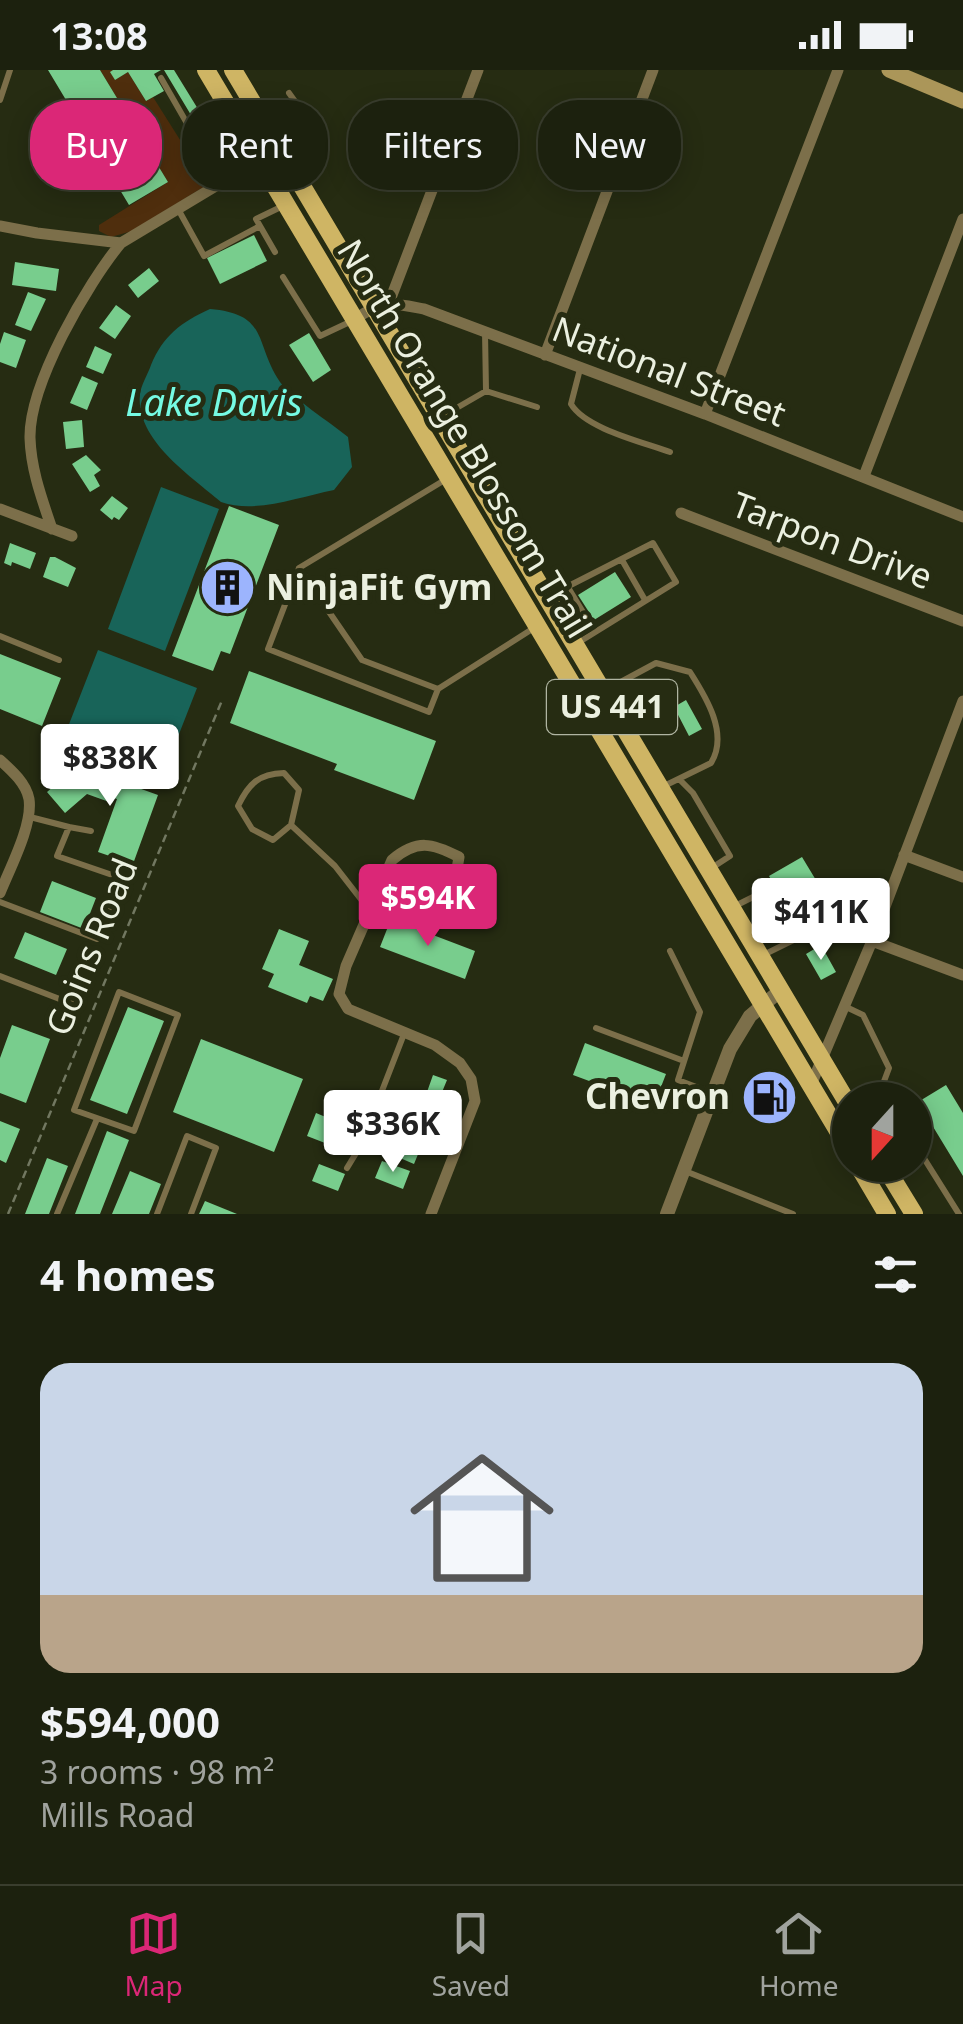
<!DOCTYPE html>
<html lang="en">
<head>
<meta charset="utf-8">
<style>
	:root { --surface:#1c210e; --page:#292e1c; --text:#f1f3f6; --muted:#a0a39e; --line:#3a3e2e; --accent:#db2777 }
	body { margin:0; font-family:"Noto Sans",sans-serif; background:var(--page); color:var(--text); height:100vh; display:flex; flex-direction:column; font-size:38px; white-space:nowrap }
	* { box-sizing:border-box; margin:0 }
	p { font-size:32px; color:var(--muted) }
	.icon { flex:none; width:55px; height:55px; fill:none; stroke:currentColor; stroke-width:2; stroke-linecap:round; stroke-linejoin:round }
	.map { position:relative; height:1144px; overflow:hidden }
	.sheet { display:flex; flex-direction:column; background:var(--surface); flex:1 }
	.sheet>* { flex:none }
	.banner { position:absolute; left:30px; top:30px; width:905px; height:90px; display:flex; gap:20px }
	.needle { width:65px; rotate:201deg }
	.buttons { position:absolute; left:832px; top:1012px; display:grid; gap:20px }
	.buttons a { display:grid; place-items:center; width:100px; height:100px; border-radius:50%; background:var(--surface); box-shadow:0 5px 25px #0003,0 0 0 2px var(--line); font-size:50px }
	.price { position:absolute; translate:-50% -85px; padding:0 22px; border-radius:10px; background:#fff; color:#222; font-size:32px; line-height:65px; filter:drop-shadow(0 2px 5px #0008) }
	.price::after { content:''; position:absolute; left:50%; top:60px; width:30px; height:22px; margin-left:-15px; background:inherit; clip-path:polygon(0 0,100% 0,50% 100%) }
	.price.current { background:var(--accent); color:#fff }
	ul { padding:0; list-style:none }
	li { display:grid; align-content:center; gap:20px; height:530px; padding:0 40px }
	li span { display:grid; place-items:center; height:310px; border-radius:30px; color:#555 }
	li>.icon { margin-inline-start:auto }
	span .icon { width:180px; height:180px; fill:#fffc; stroke-width:1 }
	li b { font-size:42px }
	h2 { display:flex; justify-content:space-between; align-items:center; height:120px; padding:0 40px; font-size:42px }
	.pill { padding:0 35px; border-radius:40px; background:var(--surface); box-shadow:0 5px 25px #0003,0 0 0 2px var(--line); font-size:35px; line-height:90px }
	.pill.current { background:var(--accent); color:#fff }
	.status { display:flex; justify-content:space-between; align-items:center; height:70px; padding:0 50px; background:var(--surface); direction:ltr }
	.status svg { height:28px; fill:currentColor }
	.menu { display:flex; justify-content:space-around; align-items:center; height:140px; border-top:2px solid var(--line); background:var(--surface); font-size:28px; color:var(--muted) }
	.menu a { display:grid; justify-items:center; gap:5px }
	.menu .current { color:var(--accent) }
	.map>svg:first-child { display:block }
	.green { fill:#4f2e0d }
	.water { fill:#186459 }
	.building { fill:#78cd8d }
	.lines { fill:none; stroke-linecap:round; stroke-linejoin:round }
	.path { stroke:#727861; stroke-width:2.5; stroke-dasharray:8 5; stroke-linecap:butt }
	.service { stroke:#7c6f4a; stroke-width:6 }
	.minor { stroke:#7c6f4a; stroke-width:11 }
	.tertiary { stroke:#7c6f4a; stroke-width:14 }
	.secondary { stroke:#ab9659; stroke-width:15 }
	.primary { stroke:#cfb564; stroke-width:18 }
	.labels { text-anchor:middle; stroke-width:10; stroke-linejoin:round; paint-order:stroke }
	.shield { fill:#262c12; stroke:#b0b5a2; stroke-width:2.5 }
	.shield-label { font-size:32px; font-weight:bold; fill:#ebf0e0 }
	.street-label { font-size:35px; fill:#ebf0e0; stroke:#262c12 }
	.poi-label { font-size:35px; font-weight:bold; fill:#ebf0e0; stroke:#262c12; text-anchor:start }
	.water-label { font-size:38px; font-style:italic; fill:#75fae3; stroke:#262c12 }
</style>
</head>
<body>
<div class="status"><b>13:08</b><svg viewBox="0 0 49 12"><path d="M0 12V9h3v3zM5 12V6h3v6zM10 12V3h3v9zM15 12V0h3v12zM26 1h20v11H26zM47 4h2v5h-2z"/></svg></div>
<div class="map">
<svg width="963" height="1144" viewBox="0 0 963 1144">
	<rect width="100%" height="100%" fill="#262c12"/>
	<path class="green" d="M100 0H113L111 2 115 10 128 2 146 31 153 27 199 100 222 85 232 71 242 85 236 97 132 161 111 167 99 161V155L168 112Z"/>
	<path class="water" d="M210 239C270 244 254 274 280 312 291 327 331 353 348 367L352 397 334 420C298 427 256 444 221 432 191 406 135 370 140 324 141 315 148 304 151 295 163 266 181 252 210 239Z
		M161 417 219 439 165 581 108 559Z
		M98 580 197 618 163 705 64 667Z"/>
	<path class="building" d="M48 0H100L168 112 129 135Z
		M113 0H161L154 4 164 21 146 31 128 2 115 10 110 2Z
		M164 0H174L214 65 206 70Z
		M254 165 267 191 220 214 207 188Z
		M15 192 59 199 56 221 12 215Z
		M149 198 159 211 138 228 128 215Z
		M28 222 46 229 31 261 15 255Z
		M116 235 131 246 115 269 99 258Z
		M4 262 26 270 16 298 0 292V274Z
		M309 263 331 300 313 312 289 275Z
		M95 276 112 284 103 304 86 297Z
		M82 306 98 313 87 340 70 333Z
		M82 350 84 377 66 379 63 352Z
		M86 385 101 400 94 405 100 416 90 422 72 394Z
		M112 426 128 438 119 450 114 447 112 450 100 440Z
		M229 436 279 455 230 584 221 581 213 601 172 586Z
		M10 473 36 483 30 499 12 492 11 496 4 493Z
		M50 487H55L76 498 68 517 43 507Z
		M615 502 631 527 594 550 578 525Z
		M0 584 61 608 42 656 0 639Z
		M249 601 436 671 414 730 334 700 337 694 230 653Z
		M686 630 702 659 689 666 674 637Z
		M77 696 158 725 133 794 98 782 117 729 114 728 112 733 87 724 65 743 47 722Z
		M802 787 831 835 798 855 769 806Z
		M52 811 96 828 84 859 40 842Z
		M391 849 475 881 465 909 380 877Z
		M279 859 309 871 299 895 333 909 323 931 310 926 307 933 268 917 274 904 262 899Z
		M25 862 67 879 56 905 14 888Z
		M821 875 836 902 821 910 806 884Z
		M128 937 164 951 127 1044 90 1030Z
		M12 955 50 969 26 1033 0 1023V988Z
		M201 969 303 1009 274 1082 173 1042Z
		M585 973 666 1004 654 1035 573 1005Z
		M433 1005 447 1010 440 1027 427 1022Z
		M946 1015 963 1043V1106L918 1032Z
		M316 1043 333 1050 325 1073 307 1066Z
		M420 1047 436 1053 430 1069 414 1063Z
		M0 1051 20 1059 6 1093 0 1090Z
		M107 1061 129 1070 100 1144H75Z
		M392 1066 421 1077 414 1094 386 1082Z
		M47 1088 68 1096 49 1144H25Z
		M382 1091 410 1101 403 1119 375 1108Z
		M319 1094 345 1104 338 1121 312 1111Z
		M130 1101 161 1114 149 1144H112Z
		M205 1131 237 1144H199Z"/>
	<g class="lines">
		<path class="path" d="M8 1144 223 628"/>
		<path class="service" d="M161 8 204 83 241 60
			M0 30 10 0
			M280 77 301 58 304 44 289 23
			M178 139 204 186 260 156
			M275 182 256 149 285 135
			M283 207 320 266 354 250
			M580 299 571 334C586 359 643 372 670 382
			M486 321 537 337
			M441 347 486 321 485 262
			M448 408 299 498 268 579 429 642 438 619 537 556
			M622 490 645 530
			M299 498 362 590 438 619
			M569 519 595 562
			M551 525 653 473 676 512 576 574
			M0 566 59 590
			M604 621 656 593 690 602C706 627 729 664 711 693L662 717
			M679 709 693 723 730 786 710 799
			M291 755 299 720 284 703C259 704 249 713 238 736L252 759 273 770 291 755 335 796 370 841
			M69 757 91 761
			M0 832 97 869 121 808 57 786 69 757 30 747
			M733 837 761 823 791 871
			M670 881 700 942 678 1010 712 1023
			M763 885 826 854 871 870
			M0 906 70 933 78 913
			M119 922 178 945 134 1061 74 1040Z
			M844 936 863 945 889 998 877 1030
			M596 958 684 991
			M915 1074 959 1144
			M347 1098 361 1075 404 964
			M685 1101 793 1144
			M57 1144 97 1049
			M157 1144 187 1066 216 1078 191 1144"/>
		<path class="minor" d="M0 156 37 163 121 173
			M389 233 478 0
			M355 249C383 230 392 233 424 239L705 344 963 447
			M545 285 653 0
			M705 344 838 0
			M864 406 963 149
			M0 439 72 466
			M681 443 963 551
			M52 459C42 429 31 400 30 368 29 314 87 214 121 173L279 78
			M0 690C11 700 26 713 29 729 33 755 10 798 0 823
			M904 785 963 807
			M370 842 421 833 456 805 459 787C432 773 417 769 392 790L346 896 339 924 348 939 435 975 460 993 471 1009 475 1031 431 1144
			M872 871 963 905
			M811 1015 872 871 963 631"/>
		<path class="tertiary" d="M667 1144 730 979 750 946 781 920"/>
		<path class="secondary" d="M889 0 963 31"/>
		<path class="primary" d="M206 0 850 1081
			M233 0 850 1037
			M858 1095 887 1144
			M884 1095 914 1144"/>
	</g>
	<defs>
		<symbol id="building-disc" viewBox="-11 -11 22 22"><circle r="9.5" fill="#9cb4fd" stroke="#262c12"/><path d="M-4-6H4V6H1V3H-1V6H-4ZM-2.5-4.3h1.7v1.8h-1.7ZM.8-4.3h1.7v1.8H.8ZM-2.5-1h1.7V.8h-1.7ZM.8-1h1.7V.8H.8Z" fill="#111"/></symbol>
		<symbol id="fuel-disc" viewBox="-11 -11 22 22"><circle r="9.5" fill="#9cb4fd" stroke="#262c12"/><path d="M-5.5-6h7V0h2V4h1.3V-2.5L3-4.5l.8-.8L6-3V5H2.5V1h-1V6h-7ZM-4.2-4.7v3.2H.2V-4.7Z" fill="#111"/></symbol>
	</defs>
	<g fill-rule="evenodd">
		<use href="#building-disc" x="196" y="486" width="63" height="63"/>
		<use href="#fuel-disc" x="738" y="996" width="63" height="63"/>
	</g>
	<g class="labels">
		<rect class="shield" x="547" y="610" width="130" height="54" rx="8"/>
		<g class="shield-label">
			<text x="612" y="648">US 441</text>
		</g>
		<g class="street-label">
			<text transform="translate(669 302) rotate(21)" y="12">National Street</text>
			<text transform="translate(464 369) rotate(59)" y="12">North Orange Blossom Trail</text>
			<text transform="translate(832 471) rotate(21)" y="12">Tarpon Drive</text>
			<text transform="translate(92 877) rotate(-68)" y="12">Goins Road</text>
		</g>
		<g class="poi-label">
			<text x="266" y="530">NinjaFit Gym</text>
			<text x="730" y="1039" text-anchor="end">Chevron</text>
		</g>
		<g class="water-label">
			<text x="214" y="346">Lake Davis</text>
		</g>
	</g>
</svg>
<div class="buttons">
<a><svg class="needle" viewBox="-14 -14 28 28"><path d="M0-13l5 13h-10z" fill="#e53935"/><path d="M0 13l5-13h-10z" fill="#a0a39e"/></svg></a>
</div>
<b class="price" style="left:110px;top:739px">$838K</b>
<b class="price current" style="left:428px;top:879px">$594K</b>
<b class="price" style="left:821px;top:893px">$411K</b>
<b class="price" style="left:393px;top:1105px">$336K</b>
<div class="banner">
<a class="pill current">Buy</a>
<a class="pill">Rent</a>
<a class="pill">Filters</a>
<a class="pill">New</a>
</div>
</div>
<section class="sheet">
<h2>4 homes<svg class="icon" aria-label="filters" viewBox="0 0 24 24"><path d="M4 7h16M4 17h16"/><circle cx="9" cy="7" r="2"/><circle cx="15" cy="17" r="2"/></svg></h2>
<ul>
<li><span style="background:linear-gradient(#c9d6e8 75%,#b9a48a 0)"><svg class="icon" aria-label="home" viewBox="0 0 24 24"><path d="M3 11l9-7 9 7M6 9v11h12V9"/></svg></span><div><b>$594,000</b><p>3 rooms · 98 m²</p><p>Mills Road</p></div></li>
</ul>
</section>
<nav class="menu">
<a class="current"><svg class="icon" aria-label="map" viewBox="0 0 24 24"><path d="M3 6l6-2 6 2 6-2v14l-6 2-6-2-6 2zM9 4v14M15 6v14"/></svg>Map</a>
<a><svg class="icon" aria-label="saved" viewBox="0 0 24 24"><path d="M7 4h10v16l-5-4-5 4z"/></svg>Saved</a>
<a><svg class="icon" aria-label="home" viewBox="0 0 24 24"><path d="M3 11l9-7 9 7M6 9v11h12V9"/></svg>Home</a>
</nav>
</body>
</html>
